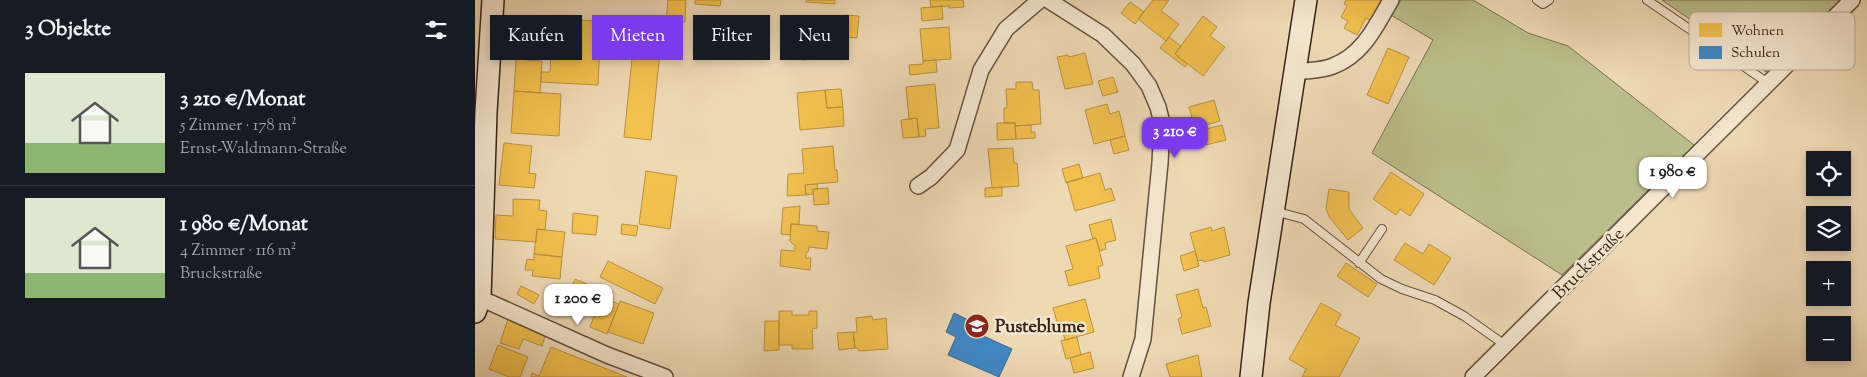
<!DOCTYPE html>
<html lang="de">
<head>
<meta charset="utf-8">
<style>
	:root { --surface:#171b24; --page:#20242c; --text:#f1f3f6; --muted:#9ea1a6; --line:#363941; --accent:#7c3aed }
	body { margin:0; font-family:"Sorts Mill Goudy",serif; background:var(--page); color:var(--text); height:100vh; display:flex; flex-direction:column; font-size:19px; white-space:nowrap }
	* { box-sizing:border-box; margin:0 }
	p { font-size:16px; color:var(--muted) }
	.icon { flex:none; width:28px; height:28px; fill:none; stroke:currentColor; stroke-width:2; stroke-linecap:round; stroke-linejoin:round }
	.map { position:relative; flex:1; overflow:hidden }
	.panel { display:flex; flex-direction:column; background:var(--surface); width:475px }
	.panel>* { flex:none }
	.hud { position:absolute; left:15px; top:15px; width:475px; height:45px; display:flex; gap:10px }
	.controls { position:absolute; left:1331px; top:151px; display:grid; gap:10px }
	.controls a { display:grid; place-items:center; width:45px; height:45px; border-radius:0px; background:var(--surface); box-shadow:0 2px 8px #0003; font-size:25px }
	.price { position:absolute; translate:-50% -42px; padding:0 11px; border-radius:10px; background:#fff; color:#222; font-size:16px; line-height:32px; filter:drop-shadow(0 1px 2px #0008) }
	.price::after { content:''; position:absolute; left:50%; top:30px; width:15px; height:11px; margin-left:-8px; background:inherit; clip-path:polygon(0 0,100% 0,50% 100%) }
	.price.current { background:var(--accent); color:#fff }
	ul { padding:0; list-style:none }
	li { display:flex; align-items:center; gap:15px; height:125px; padding:0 25px }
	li+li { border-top:1px solid var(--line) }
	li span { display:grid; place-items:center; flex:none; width:140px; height:100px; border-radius:0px; color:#555 }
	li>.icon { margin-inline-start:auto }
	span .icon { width:60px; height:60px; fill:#fffc; stroke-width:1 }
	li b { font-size:21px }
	h2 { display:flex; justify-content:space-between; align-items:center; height:60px; padding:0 25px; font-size:21px }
	.tag { padding:0 18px; border-radius:0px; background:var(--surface); box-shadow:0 2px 8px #0003; font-size:18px; line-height:45px }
	.tag.current { background:var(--accent); color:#fff }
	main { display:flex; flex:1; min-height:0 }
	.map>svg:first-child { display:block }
	.green { fill:#bbbe8b; stroke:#797051 }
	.homes { fill:#f2c14e; stroke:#ba913e }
	.schools { fill:#3f88c5; stroke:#3d6991 }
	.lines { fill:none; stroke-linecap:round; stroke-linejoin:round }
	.lane-casing { stroke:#65503e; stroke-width:10 }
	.street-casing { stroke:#65503e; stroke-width:18 }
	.secondary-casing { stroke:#372217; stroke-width:24 }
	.lane { stroke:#f4e6cf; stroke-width:8 }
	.street { stroke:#f4e6cf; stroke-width:15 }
	.secondary { stroke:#f4e6cf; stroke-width:21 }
	.labels { text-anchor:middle; stroke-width:5; stroke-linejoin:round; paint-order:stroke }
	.street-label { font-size:18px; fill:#372217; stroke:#f4e6cf }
	.poi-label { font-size:18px; font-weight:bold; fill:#372217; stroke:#f4e6cf; text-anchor:start }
	.key { fill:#f4e6cf; stroke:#bbab98; stroke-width:1 }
	.key-label { font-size:14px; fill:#372217 }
</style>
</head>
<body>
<main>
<section class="panel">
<h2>3 Objekte<svg class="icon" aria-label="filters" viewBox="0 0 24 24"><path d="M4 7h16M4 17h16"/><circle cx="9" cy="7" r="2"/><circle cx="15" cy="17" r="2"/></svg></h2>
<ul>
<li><span style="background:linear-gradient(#dfe7d0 70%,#8fb573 0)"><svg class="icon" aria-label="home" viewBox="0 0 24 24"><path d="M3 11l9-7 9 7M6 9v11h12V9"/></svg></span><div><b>3 210 €/Monat</b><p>5 Zimmer · 178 m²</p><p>Ernst-Waldmann-Straße</p></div></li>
<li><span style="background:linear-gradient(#dfe7d0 75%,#8fb573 0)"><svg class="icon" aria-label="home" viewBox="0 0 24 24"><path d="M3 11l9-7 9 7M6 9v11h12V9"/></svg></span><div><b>1 980 €/Monat</b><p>4 Zimmer · 116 m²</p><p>Bruckstraße</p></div></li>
</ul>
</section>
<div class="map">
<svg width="1392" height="377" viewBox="0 0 1392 377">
	<rect width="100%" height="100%" fill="#eed9b5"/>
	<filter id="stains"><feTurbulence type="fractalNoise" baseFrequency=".004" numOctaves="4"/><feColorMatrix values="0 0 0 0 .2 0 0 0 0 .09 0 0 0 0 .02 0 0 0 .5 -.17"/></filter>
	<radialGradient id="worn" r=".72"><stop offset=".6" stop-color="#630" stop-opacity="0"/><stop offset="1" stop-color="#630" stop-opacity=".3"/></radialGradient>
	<path class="green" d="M926 0H998L1053 33 1093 46 1219 145 1087 275 897 153 958 40 916 15Z
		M1187 0H1365L1291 72Z"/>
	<path class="homes" d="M193 0H211L210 22 191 21Z
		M220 0H246L245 6 220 4Z
		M331 0H360V4L331 2Z
		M455 0H488L489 7 474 8V6L456 7Z
		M678 0H694L686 11 704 24 691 41 663 19Z
		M871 0H904L908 2 898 22 891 18 882 35 869 28 873 21 866 17 872 6 869 4Z
		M655 2 669 12 660 24 646 13Z
		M467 6 468 19 447 21 446 8Z
		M370 15 384 16 382 38 368 37Z
		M728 16 742 27 735 36 750 47 728 76 700 54Z
		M102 20 126 21 123 85 66 82V72H75L76 52 100 53Z
		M474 27 476 59 448 61 445 29Z
		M160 29 187 32 176 140 149 137Z
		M694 37 706 46 700 54 712 64 710 67 685 48Z
		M318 41 333 42 331 60 316 59Z
		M42 42 59 43 58 60 41 59Z
		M913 48 934 57 913 104 892 95Z
		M610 53 618 84 590 89 582 57 593 55 594 57Z
		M41 59 67 61 65 93 39 91Z
		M461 60 462 72 435 75 434 65 448 64V61Z
		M638 77 643 92 628 96 623 81Z
		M541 82H557L558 90H564L566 124 540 126V123H529V108H532L531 89H541Z
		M460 84 464 128 450 129 451 136 444 137 442 118 434 119 431 87Z
		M366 89 368 107 352 108 350 90Z
		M350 90 352 108 368 107 369 126 325 130 322 93Z
		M39 91 86 94 84 136 36 133Z
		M739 100 745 121 720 128 714 107Z
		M632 104 635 114 644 111 650 136 619 144 610 110Z
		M442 118 444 137 428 138 426 120Z
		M522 123H540L541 139 522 140Z
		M556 125V132H560V138L541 139 540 126Z
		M747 125 751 140 731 145 727 130Z
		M650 136 654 150 639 154 635 140Z
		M29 143 57 146 54 173 61 174 59 188 24 185Z
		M358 146 360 170H362L363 182 330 185 331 195 312 196 313 174 329 173 327 149Z
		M538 148 539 163H542L544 186 517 188 513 149Z
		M604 164 608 178 591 183 587 169Z
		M171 171 202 176 195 229 164 224Z
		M916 172 949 194 935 216 925 209 921 215 898 199Z
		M625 173 630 190 636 188 640 200 600 211 592 182Z
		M342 184 343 189H338V194L331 195 330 185Z
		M527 187V196L510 197V188Z
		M353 188 354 204 339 205 338 189Z
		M854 189 874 192V209L888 228 873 240 855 218 851 209Z
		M38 199 65 200 64 210 72 211 70 230 62 229 61 242 20 239 21 215 38 216Z
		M325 206 324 224H316L315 235 306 234 308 208Z
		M98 213 123 216 121 235 97 233Z
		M636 219 641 240 630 243 631 249 625 251 621 238 618 239 614 225Z
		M147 224 163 226 161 236 146 234Z
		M316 224 342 226V231L354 232 352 249 334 247 333 252H331V258H336L335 270 305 266 306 250 320 251V246L315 241Z
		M736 227 737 231 749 227 755 255 729 262 728 260 723 261 715 233Z
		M62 229 90 232 87 257 59 254Z
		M621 238 628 265 623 267 625 278 594 286 590 271 598 269 591 246Z
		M930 243 948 254 954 244 976 258 959 285 919 260Z
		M720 251 724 266 709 271 705 256Z
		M59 254 87 257 85 279 57 276 58 270H50L52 259 59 260Z
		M133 261 188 288 180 304 125 277Z
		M871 263 902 284 893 297 862 276Z
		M100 279 119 287 115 297 96 289Z
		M46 286 64 295 59 304 42 294Z
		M723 289 728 308 731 307 736 326 707 334 703 319 707 317 701 295Z
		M99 291 115 297 105 320 90 314Z
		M131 299 144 304 132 334 115 327 124 303 129 305Z
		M610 299 619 332 590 340 585 321 582 322 578 308Z
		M145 301 179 313 168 344 133 332Z
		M846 303 866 314 860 325 885 338 864 377H827L831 369 814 359Z
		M304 311H317V315H334V311H342V328L337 329 338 349H317V345H304Z
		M397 316 398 320 411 318 413 349 384 351 383 348H380L378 332H382L381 318Z
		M33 319 71 333 67 346 48 339 44 349 25 343Z
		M290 321H304V350L289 351Z
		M378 332 380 348 364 350 362 333Z
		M602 337 606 355 591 359 586 341Z
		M23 345 53 357 45 377H34L14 369Z
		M76 347 152 377H56L57 373 64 376Z
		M615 352 619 368 599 373 595 358Z
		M723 355 727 377H695L691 364Z"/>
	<path class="schools" d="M479 313 508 327 504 334 537 349 524 377 473 355 481 337 471 332Z"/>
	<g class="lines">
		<defs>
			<path id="lane" d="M1062 0 1068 4 1074 0
				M1172 0 1293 83
				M799 211 829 219 906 279 927 289 960 300 989 316 1030 345
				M884 263 907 229"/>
			<path id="street" d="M573 0 628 35 658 64 674 86 683 107 687 123 685 163 668 339 656 377
				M820 72C832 70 847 71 858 66 888 55 901 26 916 0
				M443 186 456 177 482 150 506 70 531 29 565 0
				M5 298 132 355 190 377
				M998 377 1377 0"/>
			<path id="secondary" d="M0 312 5 298 11 112 18 0
				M776 377 784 303 831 0"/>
		</defs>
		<use href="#lane" class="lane-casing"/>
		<use href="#street" class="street-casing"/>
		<use href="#secondary" class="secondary-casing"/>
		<use href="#lane" class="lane"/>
		<use href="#street" class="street"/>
		<use href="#secondary" class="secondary"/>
	</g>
	<defs>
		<symbol id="school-disc" viewBox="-11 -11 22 22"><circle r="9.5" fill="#8f2418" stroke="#f4e6cf"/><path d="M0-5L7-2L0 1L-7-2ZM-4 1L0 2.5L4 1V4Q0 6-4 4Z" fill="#fff"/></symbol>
	</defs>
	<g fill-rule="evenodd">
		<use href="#school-disc" x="488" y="312" width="28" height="28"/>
	</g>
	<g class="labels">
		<g class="street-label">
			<text transform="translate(1113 263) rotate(-45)" y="6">Bruckstraße</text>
		</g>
		<g class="poi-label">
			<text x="520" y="332">Pusteblume</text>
		</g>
	</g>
	<rect x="1214" y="12" width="166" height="58" rx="8" class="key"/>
	<rect x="1224" y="23" width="23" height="14" fill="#f2c14e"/>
	<rect x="1224" y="46" width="23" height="13" fill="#3f88c5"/>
	<g class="key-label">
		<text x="1256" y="35">Wohnen</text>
		<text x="1256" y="57">Schulen</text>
	</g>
	<rect width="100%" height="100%" filter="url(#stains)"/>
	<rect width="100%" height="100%" fill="url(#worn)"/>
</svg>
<div class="controls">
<a><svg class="icon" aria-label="locate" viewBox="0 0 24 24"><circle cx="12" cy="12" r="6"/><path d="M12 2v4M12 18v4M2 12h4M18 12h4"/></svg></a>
<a><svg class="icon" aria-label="layers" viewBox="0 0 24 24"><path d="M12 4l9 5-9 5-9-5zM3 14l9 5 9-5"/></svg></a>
<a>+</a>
<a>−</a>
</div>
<b class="price current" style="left:700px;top:159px">3 210 €</b>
<b class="price" style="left:1198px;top:199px">1 980 €</b>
<b class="price" style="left:103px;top:326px">1 200 €</b>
<div class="hud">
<a class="tag">Kaufen</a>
<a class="tag current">Mieten</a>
<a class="tag">Filter</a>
<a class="tag">Neu</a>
</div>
</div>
</main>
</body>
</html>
